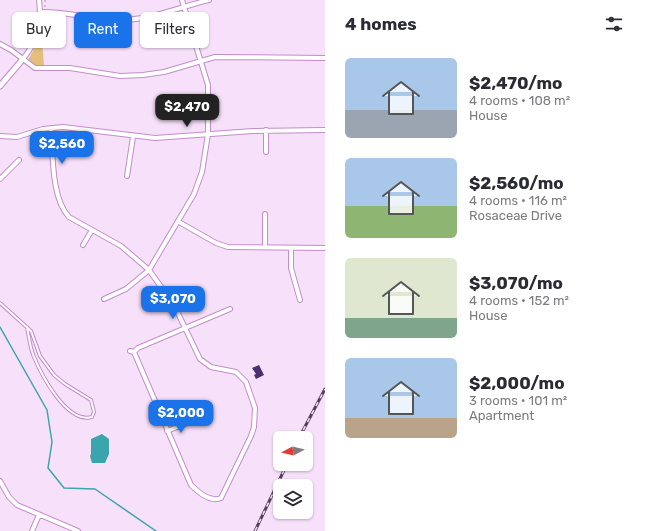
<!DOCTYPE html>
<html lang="en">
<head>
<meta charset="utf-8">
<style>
	:root { --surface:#fff; --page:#f7f7f7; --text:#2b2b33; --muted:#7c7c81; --accent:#1a73e8 }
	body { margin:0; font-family:Rubik,sans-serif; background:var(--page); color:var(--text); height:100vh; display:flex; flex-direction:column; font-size:15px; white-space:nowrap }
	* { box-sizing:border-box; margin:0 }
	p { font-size:13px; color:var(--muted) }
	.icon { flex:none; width:22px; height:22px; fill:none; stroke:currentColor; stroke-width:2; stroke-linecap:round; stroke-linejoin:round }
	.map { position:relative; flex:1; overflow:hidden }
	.drawer { display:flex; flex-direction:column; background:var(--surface); width:320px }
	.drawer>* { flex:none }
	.hud { position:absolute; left:12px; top:12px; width:253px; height:36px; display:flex; gap:8px }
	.needle { width:26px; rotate:263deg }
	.controls { position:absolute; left:273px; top:431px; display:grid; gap:8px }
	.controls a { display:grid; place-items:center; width:40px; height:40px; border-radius:6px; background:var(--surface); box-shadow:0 1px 3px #0004; font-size:20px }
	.price { position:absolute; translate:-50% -34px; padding:0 9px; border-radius:8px; background:var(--accent); color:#fff; font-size:13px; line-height:26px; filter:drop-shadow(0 1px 2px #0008) }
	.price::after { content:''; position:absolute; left:50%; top:24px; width:12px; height:9px; margin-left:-6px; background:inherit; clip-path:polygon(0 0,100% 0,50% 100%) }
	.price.selected { background:#222; color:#fff }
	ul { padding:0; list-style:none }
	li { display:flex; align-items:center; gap:12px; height:100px; padding:0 20px }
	li span { display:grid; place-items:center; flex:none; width:112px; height:80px; border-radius:6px; color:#555 }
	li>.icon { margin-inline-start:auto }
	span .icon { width:48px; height:48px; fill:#fffc; stroke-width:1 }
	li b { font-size:17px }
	h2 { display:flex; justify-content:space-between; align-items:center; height:48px; padding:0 20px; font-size:17px }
	.tag { padding:0 14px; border-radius:6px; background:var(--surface); box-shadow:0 1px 3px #0004; font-size:14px; line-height:36px }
	.tag.selected { background:var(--accent); color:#fff }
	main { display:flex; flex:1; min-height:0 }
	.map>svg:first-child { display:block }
	.green { fill:#e3bf7b }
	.water { fill:#3ba5ad }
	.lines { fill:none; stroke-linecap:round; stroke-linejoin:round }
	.stream { stroke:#3ba5ad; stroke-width:1.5 }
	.building { fill:#4b2e6d }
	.service-casing { stroke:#c38dcb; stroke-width:4 }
	.minor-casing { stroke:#c38dcb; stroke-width:6 }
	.tertiary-casing { stroke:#c38dcb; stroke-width:7 }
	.path { stroke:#a993ac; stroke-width:1; stroke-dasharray:2 3; stroke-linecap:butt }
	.service { stroke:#fff; stroke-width:2 }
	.minor { stroke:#fff; stroke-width:4 }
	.tertiary { stroke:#fff; stroke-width:5 }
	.rail-casing { stroke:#564059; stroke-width:3 }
	.rail { stroke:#f7e0fa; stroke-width:1.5; stroke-dasharray:4.5; stroke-linecap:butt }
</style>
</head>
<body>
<main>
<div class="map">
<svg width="325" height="531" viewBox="0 0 325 531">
	<rect width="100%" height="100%" fill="#f7e0fa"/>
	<path class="green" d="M39 40H42L44 66 35 65 28 60Z"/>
	<path class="water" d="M102 434 109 439V454L105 463H92L90 456 91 454V439Z"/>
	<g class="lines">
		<path class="stream" d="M0 327 47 410 52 442 48 468 64 488 95 489 156 531"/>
	</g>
	<path class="building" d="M259 365 264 375 256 379 254 375 256 374 252 368Z"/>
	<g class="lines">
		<defs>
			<path id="service" d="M0 303 31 331 40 356 54 375 65 384 91 400 94 412 92 417C67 424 42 376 34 357 30 348 29 337 27 327"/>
			<path id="minor" d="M41 12C67 11 93 20 119 20 151 20 179 7 209 0
				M0 44 11 50 35 68H70L120 76 143 75 164 72 215 57 325 58
				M23 59C38 40 42 24 39 0
				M51 128C53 154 51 198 69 217L121 246 149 270 174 305 200 359 211 367 236 372 246 382 255 408 254 427 251 436 221 498C210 503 198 492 191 485L134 352 130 351
				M0 136 17 137 43 129 63 127 155 138 253 131 325 130
				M266 152V130
				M127 176 133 137
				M0 179 19 160
				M265 214V247
				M179 222 216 243 228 247 325 248
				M83 245 92 230
				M291 248V268L300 300
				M104 299 126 289 149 270 194 194 202 172 208 134V85L182 0
				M134 352 138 348 230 309
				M167 431 190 422
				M0 481 9 497 17 505 78 531
				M32 531 39 515"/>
			<path id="tertiary" d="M0 86 23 59"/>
		</defs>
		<use href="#service" class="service-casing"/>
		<use href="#minor" class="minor-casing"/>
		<use href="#tertiary" class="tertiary-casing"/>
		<path class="path" d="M45 0V7"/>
		<use href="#service" class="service"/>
		<use href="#minor" class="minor"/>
		<use href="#tertiary" class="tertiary"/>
		<defs>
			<path id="rail" d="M299 438 325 389
				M255 531 287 464"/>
		</defs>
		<use href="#rail" class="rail-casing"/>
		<use href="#rail" class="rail"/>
	</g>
</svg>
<div class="controls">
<a><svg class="needle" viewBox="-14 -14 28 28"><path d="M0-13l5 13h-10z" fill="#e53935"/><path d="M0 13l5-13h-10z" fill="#7c7c81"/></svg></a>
<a><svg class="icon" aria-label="layers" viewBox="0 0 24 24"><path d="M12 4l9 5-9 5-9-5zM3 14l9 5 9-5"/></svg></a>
</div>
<b class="price selected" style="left:187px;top:128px">$2,470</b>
<b class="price" style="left:62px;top:165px">$2,560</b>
<b class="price" style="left:173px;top:320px">$3,070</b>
<b class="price" style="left:181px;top:434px">$2,000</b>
<div class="hud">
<a class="tag">Buy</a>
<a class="tag selected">Rent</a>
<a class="tag">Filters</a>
</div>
</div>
<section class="drawer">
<h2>4 homes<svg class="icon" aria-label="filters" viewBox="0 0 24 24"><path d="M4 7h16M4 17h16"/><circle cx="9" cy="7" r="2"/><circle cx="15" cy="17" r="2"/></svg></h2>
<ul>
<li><span style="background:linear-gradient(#a9c7e8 65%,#9aa5b1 0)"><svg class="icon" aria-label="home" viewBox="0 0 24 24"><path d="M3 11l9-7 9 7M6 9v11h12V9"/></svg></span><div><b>$2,470/mo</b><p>4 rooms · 108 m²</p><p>House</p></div></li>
<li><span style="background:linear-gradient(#a9c7e8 60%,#8fb573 0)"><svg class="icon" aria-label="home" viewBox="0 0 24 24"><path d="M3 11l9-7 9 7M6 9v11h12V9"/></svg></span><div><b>$2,560/mo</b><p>4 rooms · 116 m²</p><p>Rosaceae Drive</p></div></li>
<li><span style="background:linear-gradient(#dfe7d0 75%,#7fa58c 0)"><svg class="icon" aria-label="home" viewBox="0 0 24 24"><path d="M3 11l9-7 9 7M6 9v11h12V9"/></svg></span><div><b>$3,070/mo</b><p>4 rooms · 152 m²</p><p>House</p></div></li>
<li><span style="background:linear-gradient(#a9c7e8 75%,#b9a48a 0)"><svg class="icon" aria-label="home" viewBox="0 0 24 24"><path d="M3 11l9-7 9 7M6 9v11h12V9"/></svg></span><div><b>$2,000/mo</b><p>3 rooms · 101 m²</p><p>Apartment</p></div></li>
</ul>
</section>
</main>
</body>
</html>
